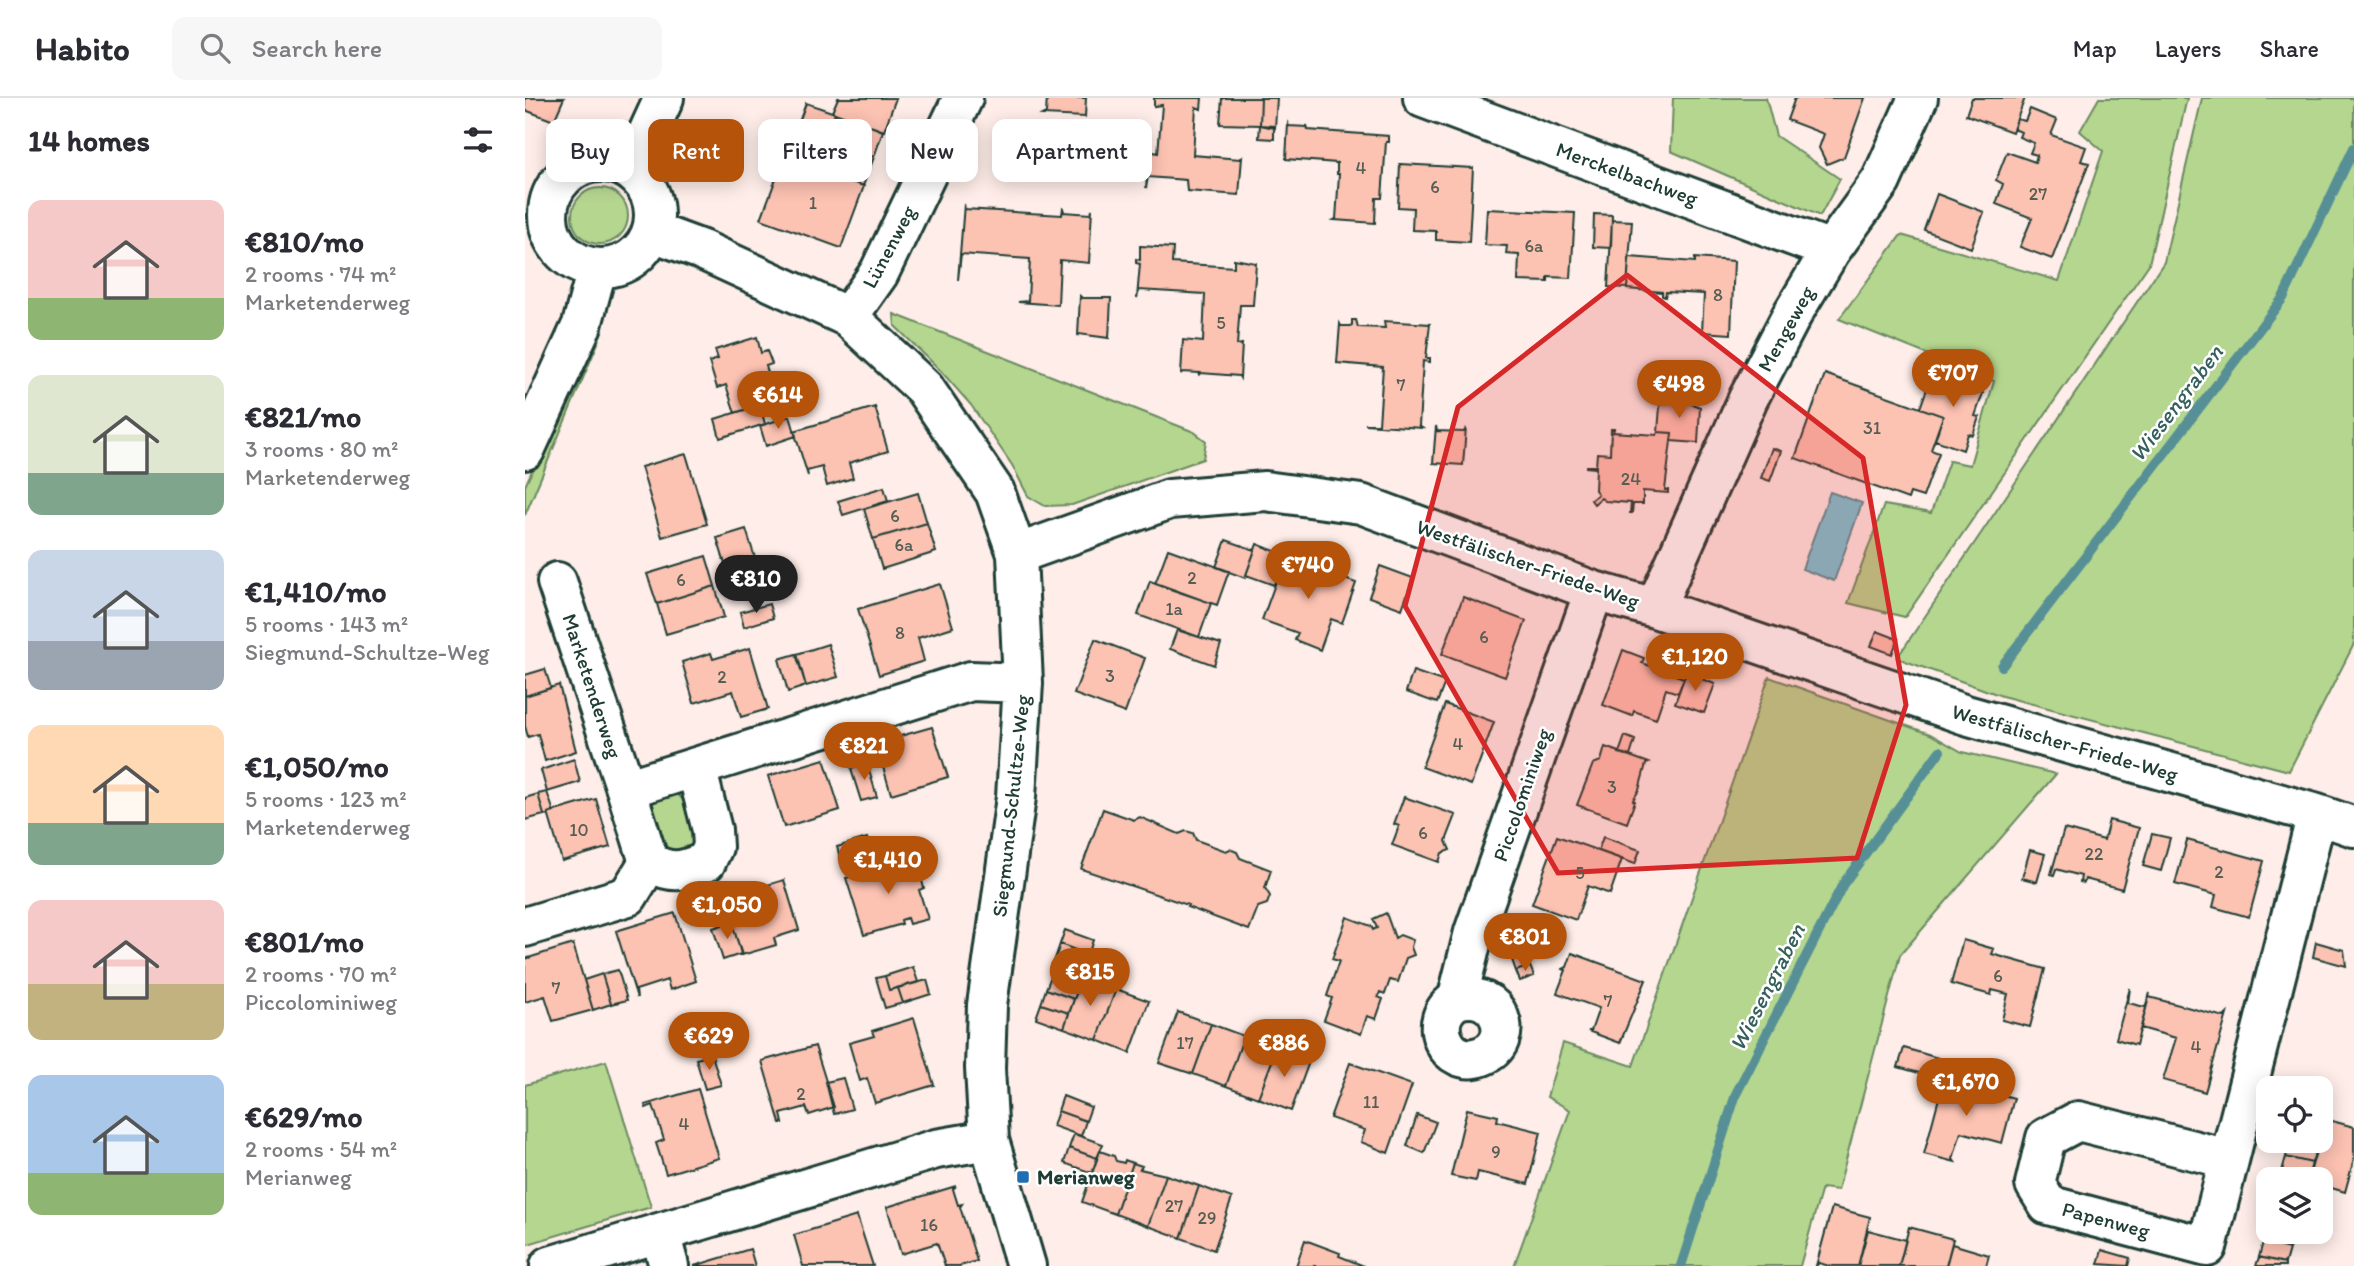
<!DOCTYPE html>
<html lang="en">
<head>
<meta charset="utf-8">
<style>
	:root { --surface:#fff; --page:#f7f7f7; --text:#2b2b33; --muted:#7c7c81; --line:#e1e1e2; --accent:#b45309 }
	body { margin:0; font-family:Itim,sans-serif; background:var(--page); color:var(--text); height:100vh; display:flex; flex-direction:column; font-size:26px; white-space:nowrap }
	* { box-sizing:border-box; margin:0 }
	p { font-size:23px; color:var(--muted) }
	.icon { flex:none; width:38px; height:38px; fill:none; stroke:currentColor; stroke-width:2; stroke-linecap:round; stroke-linejoin:round }
	.map { position:relative; flex:1; overflow:hidden }
	.side { display:flex; flex-direction:column; background:var(--surface); width:525px }
	.side>* { flex:none }
	.banner { position:absolute; left:21px; top:21px; width:665px; height:63px; display:flex; gap:14px }
	.fabs { position:absolute; left:1731px; top:978px; display:grid; gap:14px }
	.fabs a { display:grid; place-items:center; width:77px; height:77px; border-radius:14px; background:var(--surface); box-shadow:0 4px 18px #0003; font-size:35px }
	.price { position:absolute; translate:-50% -60px; padding:0 16px; border-radius:24px; background:var(--accent); color:#fff; font-size:23px; line-height:46px; filter:drop-shadow(0 2px 4px #0008) }
	.price::after { content:''; position:absolute; left:50%; top:42px; width:21px; height:16px; margin-left:-10px; background:inherit; clip-path:polygon(0 0,100% 0,50% 100%) }
	.price.selected { background:#222; color:#fff }
	ul { padding:0; list-style:none }
	li { display:flex; align-items:center; gap:21px; height:175px; padding:0 28px }
	li span { display:grid; place-items:center; flex:none; width:196px; height:140px; border-radius:14px; color:#555 }
	li>.icon { margin-inline-start:auto }
	span .icon { width:84px; height:84px; fill:#fffc; stroke-width:1 }
	li b { font-size:30px }
	h2 { display:flex; justify-content:space-between; align-items:center; height:84px; padding:0 28px; font-size:30px }
	.pill { padding:0 24px; border-radius:14px; background:var(--surface); box-shadow:0 4px 18px #0003; font-size:24px; line-height:63px }
	.pill.selected { background:var(--accent); color:#fff }
	header { display:flex; align-items:center; gap:42px; box-sizing:border-box; height:98px; padding:0 35px; background:var(--surface); border-bottom:2px solid var(--line) }
	header strong { font-size:33px }
	nav { display:flex; gap:38px; margin-inline-start:auto; font-size:24px }
	.search { width:490px; height:63px; background:var(--page); display:flex; align-items:center; gap:18px; box-sizing:border-box; padding:0 24px; border-radius:14px; color:var(--muted); font-size:26px }
	main { display:flex; flex:1; min-height:0 }
	.map>svg:first-child { display:block }
	.green { fill:#b5d68f; stroke:#6a8a62; stroke-width:2 }
	.water { fill:#7ac7d8; stroke:#569096; stroke-width:2 }
	.lines { fill:none; stroke-linecap:round; stroke-linejoin:round }
	.stream { stroke:#569096; stroke-width:10 }
	.building { fill:#fcc2b2; stroke:#1f3d34; stroke-width:2 }
	.street-casing { stroke:#1f3d34; stroke-width:44 }
	.street { stroke:#fff; stroke-width:38 }
	.marked { fill:#d62828; fill-opacity:0.2; stroke:#d62828; stroke-width:5; stroke-linejoin:round }
	.poi-dot { fill:#1f6fb2; stroke:#fff; stroke-width:2.5 }
	.labels { text-anchor:middle; stroke-width:5; stroke-linejoin:round; paint-order:stroke }
	.number-label { font-size:18px; fill:#565e54 }
	.street-label { font-size:21px; fill:#1f3d34; stroke:#fff }
	.poi-label { font-size:21px; font-weight:bold; fill:#1f3d34; stroke:#fff; text-anchor:start }
	.water-label { font-size:23px; font-style:italic; fill:#36605d; stroke:#fff }
</style>
</head>
<body>
<header>
<strong>Habito</strong>
<div class="search"><svg class="icon" aria-label="search" viewBox="0 0 24 24"><circle cx="10" cy="10" r="6"/><path d="M15 15l6 6"/></svg>Search here</div>
<nav><a>Map</a><a>Layers</a><a>Share</a></nav>
</header>
<main>
<section class="side">
<h2>14 homes<svg class="icon" aria-label="filters" viewBox="0 0 24 24"><path d="M4 7h16M4 17h16"/><circle cx="9" cy="7" r="2"/><circle cx="15" cy="17" r="2"/></svg></h2>
<ul>
<li><span style="background:linear-gradient(#f6c9c9 70%,#8fb573 0)"><svg class="icon" aria-label="home" viewBox="0 0 24 24"><path d="M3 11l9-7 9 7M6 9v11h12V9"/></svg></span><div><b>€810/mo</b><p>2 rooms · 74 m²</p><p>Marketenderweg</p></div></li>
<li><span style="background:linear-gradient(#dfe7d0 70%,#7fa58c 0)"><svg class="icon" aria-label="home" viewBox="0 0 24 24"><path d="M3 11l9-7 9 7M6 9v11h12V9"/></svg></span><div><b>€821/mo</b><p>3 rooms · 80 m²</p><p>Marketenderweg</p></div></li>
<li><span style="background:linear-gradient(#c9d6e8 65%,#9aa5b1 0)"><svg class="icon" aria-label="home" viewBox="0 0 24 24"><path d="M3 11l9-7 9 7M6 9v11h12V9"/></svg></span><div><b>€1,410/mo</b><p>5 rooms · 143 m²</p><p>Siegmund-Schultze-Weg</p></div></li>
<li><span style="background:linear-gradient(#ffd9b3 70%,#7fa58c 0)"><svg class="icon" aria-label="home" viewBox="0 0 24 24"><path d="M3 11l9-7 9 7M6 9v11h12V9"/></svg></span><div><b>€1,050/mo</b><p>5 rooms · 123 m²</p><p>Marketenderweg</p></div></li>
<li><span style="background:linear-gradient(#f6c9c9 60%,#c2b280 0)"><svg class="icon" aria-label="home" viewBox="0 0 24 24"><path d="M3 11l9-7 9 7M6 9v11h12V9"/></svg></span><div><b>€801/mo</b><p>2 rooms · 70 m²</p><p>Piccolominiweg</p></div></li>
<li><span style="background:linear-gradient(#a9c7e8 70%,#8fb573 0)"><svg class="icon" aria-label="home" viewBox="0 0 24 24"><path d="M3 11l9-7 9 7M6 9v11h12V9"/></svg></span><div><b>€629/mo</b><p>2 rooms · 54 m²</p><p>Merianweg</p></div></li>
</ul>
</section>
<div class="map">
<svg width="1829" height="1168" viewBox="0 0 1829 1168">
	<rect width="100%" height="100%" fill="#feede8"/>
	<filter id="ink" filterUnits="userSpaceOnUse"><feTurbulence type="fractalNoise" baseFrequency=".0143" numOctaves="2"/><feDisplacementMap in="SourceGraphic" scale="14" xChannelSelector="R" yChannelSelector="G"/><feConvolveMatrix kernelMatrix="1 2 1 2 8 2 1 2 1" color-interpolation-filters="sRGB"/></filter>
	<g filter="url(#ink)">
		<path class="green" d="M1148 0H1241L1251 38 1315 81 1295 118 1146 53Z
			M1574 0H1662L1624 166 1380 519 1323 505 1359 407 1406 415 1424 363 1445 367 1469 283 1314 221 1376 137 1534 183 1578 53 1555 33Z
			M1677 0H1829V546L1764 673 1477 598 1372 560 1639 164Z
			M47 118a28 28 0 1 1 56 0a28 28 0 1 1-56 0Z
			M369 216 669 334 681 343 678 361 547 407 520 408 503 398 487 367 446 307 415 272 370 228Z
			M67 242 73 245 0 417V388Z
			M1244 579 1405 636 1437 654 1531 676 1375 857 1313 1092 1297 1090 1275 1168H989L1045 1012 1022 999 1038 945 1108 968Z
			M147 693C166 702 173 734 168 753L155 759 135 752 124 714 131 699Z
			M81 963 126 1109 0 1147V987Z"/>
		<path class="water" d="M1305 394 1337 405 1309 483 1277 471Z"/>
		<g class="lines">
			<path class="stream" d="M1477 568 1758 200 1829 50
				M1156 1168 1211 996 1318 786 1415 653"/>
		</g>
		<path class="building" d="M0 0H39L29 23 0 12Z
			M313 0H371L359 33 307 14Z
			M522 0H561L560 19 517 17 521 15Z
			M629 0H677L676 11 671 9 668 57 715 61 717 59 714 97 662 93 661 82 623 79 621 90 624 53 633 55 637 7 629 8Z
			M697 0H736L735 27 695 26Z
			M736 0H752L750 30 735 27Z
			M1270 0H1340L1319 59 1302 66 1294 50 1299 36 1262 22Z
			M1447 0H1500L1487 34 1441 17Z
			M281 5 310 15 290 70 261 60Z
			M1505 11 1532 22 1526 37 1561 49 1556 63 1564 65 1527 161 1495 149 1507 120 1471 106 1478 86 1471 82 1482 54 1510 64 1512 57 1505 55 1509 45 1494 39 1496 34 1489 31 1492 21 1500 23Z
			M333 23 358 33 349 59 320 48 325 33 328 34Z
			M763 26 764 28 782 29V27L783 32 864 38V44H861L857 100H851L850 125 809 122 811 121 814 76H812V65L761 61Z
			M476 27 518 29 516 60 475 58 477 57 478 28Z
			M735 27 749 28V41L734 40Z
			M320 48 349 59 338 88 309 78Z
			M259 59 339 88 316 150 236 121Z
			M875 66 948 70 944 144 911 142V133L887 132 888 110 873 109Z
			M1412 96 1459 114 1446 150 1399 132Z
			M439 106 440 111 537 117 538 109 539 114 566 116 567 111 564 165 535 162 533 207 493 204 503 203 505 161 436 156 433 182Z
			M962 111 1050 115 1046 180 1023 179V184L993 183 994 157 981 156 982 148 960 147Z
			M1069 116 1087 117 1086 150 1068 149Z
			M1087 122 1107 123 1102 190 1083 189Z
			M615 148 648 150 647 165 709 169V161L731 165 728 207H715L712 247 717 246 715 280 714 278 676 275 674 278 675 275 657 274 656 276 658 242 678 244 680 196 614 192 612 200 615 166 611 165V161L615 162Z
			M1104 159 1170 164V160L1209 163 1206 236 1177 234 1179 196 1141 194 1140 199 1137 198V194L1102 191Z
			M555 198 557 200H586L584 240 554 236 553 238Z
			M827 222H831L833 229 860 230 859 223 905 226 901 260H905V264L898 263 894 328 897 330 840 326H854L858 269 812 265 815 226 816 228H825L827 227Z
			M232 239 236 255 242 253 247 266 241 268 251 302 210 315 201 287 192 290 184 264 193 261 190 252Z
			M1300 276 1418 318 1406 352 1414 355 1398 399 1385 395 1383 401 1270 360Z
			M1407 277 1420 282 1422 278 1439 284 1438 288 1458 295 1450 318 1454 319 1448 337 1443 336 1438 352 1410 342 1418 318 1395 310Z
			M1136 295 1175 309 1173 345 1146 343 1147 335 1133 334Z
			M235 307 240 326 195 340 190 321Z
			M350 309 363 353 324 365 328 380 302 388 297 369 282 373 283 378 269 333Z
			M265 318 271 338 241 348 235 328Z
			M911 328 912 333 939 334 941 330 938 367 908 365Z
			M1086 331H1089L1088 334 1132 337 1133 334 1147 335 1140 392H1143V395L1118 393V406H1108L1107 415H1105L1106 405 1080 403 1076 400 1069 406 1066 402 1073 396 1070 392 1071 370 1061 369V368H1071L1072 355 1085 356Z
			M1247 350 1256 353 1245 383 1236 380Z
			M161 356 182 426 137 439 116 369Z
			M359 389 363 403 318 417 313 403Z
			M393 395 402 425 348 441 339 411Z
			M402 425 411 454 357 471 348 441Z
			M221 431 230 460 201 469 192 440Z
			M701 442 730 452 720 480 691 469Z
			M732 446 760 457 749 487 721 477Z
			M643 451 704 473 692 507 630 486Z
			M761 456 786 465 785 468 831 485 817 525 806 521 795 552 770 542 773 535 737 522Z
			M181 458 190 488 132 506 122 476Z
			M855 468 888 480 877 511 844 499Z
			M625 483 686 505 674 539 613 517Z
			M415 486 428 529 393 540 399 563 354 577 333 511Z
			M190 488 199 519 141 536 132 506Z
			M938 499 1001 523 980 579 917 556Z
			M244 506 248 520 219 529 215 514Z
			M652 532 696 546 689 567 645 551Z
			M1352 533 1373 541 1367 556 1346 548Z
			M570 541 620 560 600 615 549 596Z
			M303 546 313 579 281 588 272 556Z
			M225 550 243 611 216 619 208 593 169 605 157 564 186 555 188 561Z
			M1098 552 1119 560 1117 565 1159 580 1153 595 1141 591 1131 621 1109 613 1107 618 1078 607Z
			M271 556 281 588 263 594 254 561Z
			M20 571 26 590 0 598V577Z
			M888 573 920 584 912 605 881 594Z
			M1161 575 1190 586 1179 615 1150 605Z
			M34 587 51 653 20 663 13 636 3 639 0 628V598Z
			M920 606 969 624 946 687 897 669Z
			M407 629 423 679 366 696 351 645Z
			M1100 638 1110 642 1105 658 1094 655Z
			M1080 649 1124 665 1121 666 1114 692 1108 702 1110 703 1102 725 1052 707 1068 666 1076 663Z
			M49 661 55 684 22 694 16 672Z
			M299 661 315 712 259 729 243 678Z
			M342 665 352 699 336 703 326 671Z
			M22 694 29 714 19 717 13 696Z
			M13 696 19 717 0 722V700Z
			M879 699 931 717 921 743 925 752 917 755 914 764 867 747 874 728 869 726Z
			M71 701 85 749 37 763 23 715Z
			M578 711 609 722 615 719 654 736 661 733 668 735 671 742 701 753 705 751 712 754 715 760 746 772 740 790 745 798 742 806 733 809 724 832 662 809 663 807 556 771Z
			M1584 722 1614 730 1597 791 1560 781 1559 785 1555 784 1556 778 1531 771 1529 777 1526 776 1539 731 1579 742Z
			M1627 736 1645 740 1636 773 1618 768Z
			M1032 738 1097 761 1085 796 1063 788 1051 822 1007 806Z
			M1078 739 1115 752 1110 766 1073 753Z
			M342 740 348 757 317 767 312 749Z
			M1662 742 1739 763 1724 819 1688 809 1691 797 1650 786Z
			M1505 752 1520 756 1512 784 1497 780Z
			M390 759 399 790 394 792 403 821 384 826 382 820 376 822 377 826 339 837 321 780Z
			M259 782 274 832 249 840 251 847 217 857 199 800Z
			M150 815 171 883 145 892 142 882 111 892 112 900 91 833Z
			M861 815 870 840 875 837 888 842 886 849 889 857 881 860 873 884 865 882 860 896 855 894 853 899 858 901 851 921 842 918 836 936 799 922 807 900 802 898 814 863 807 861 822 819 846 828 848 832 852 830 848 821Z
			M207 824 216 856 198 862 188 830Z
			M540 832 568 842 563 857 535 846Z
			M995 842 1005 868 991 873 982 848Z
			M1438 842 1469 851 1467 856 1520 871 1505 929 1477 922 1483 896 1467 892 1466 897 1426 886Z
			M1791 844 1819 852 1821 868 1788 859Z
			M48 846 68 912 28 923 20 898 0 904V861Z
			M535 846 563 857 558 871 530 861Z
			M1047 855 1121 882 1095 945 1063 933H1066L1074 910 1032 895 1041 872 1038 871 1042 869Z
			M532 862 560 872 555 887 527 876Z
			M1005 868 1009 878 995 883 991 873Z
			M388 869 393 884 364 892 360 878Z
			M93 872 102 902 86 906 77 876Z
			M77 876 86 906 68 912 59 882Z
			M527 876 555 887 549 901 521 891Z
			M360 878 364 892 373 890 378 905 360 910 351 880Z
			M557 879 591 891 572 942 539 930Z
			M402 882 406 896 378 905 373 890Z
			M1605 890 1603 905 1620 909 1625 895 1611 947 1591 941Z
			M521 891 549 901 544 915 516 906Z
			M591 891 624 903 605 955 572 942Z
			M1624 899 1699 919 1702 916 1680 994 1638 982 1651 940 1616 930Z
			M516 906 544 915 539 930 511 920Z
			M653 914 686 926 668 976 634 965Z
			M389 920 409 987 350 1005 342 980 335 983 324 945 349 938 347 933Z
			M686 926 719 938 701 988 668 976Z
			M719 938 752 950 733 1000 701 988Z
			M290 948 309 1009 284 1017 281 1009 256 1016 258 1025H255L237 963Z
			M752 950 785 961 766 1013 733 1000Z
			M1379 950 1413 960 1408 979 1373 969Z
			M187 957 196 987 180 991 171 961Z
			M825 965 887 987 863 1055 836 1044 840 1032 805 1020Z
			M318 980 327 1011 309 1016 301 984Z
			M1419 981 1489 1000 1477 1045 1436 1034 1428 1061 1430 1064 1399 1056Z
			M173 991 194 1060 141 1076 131 1045 139 1042 128 1007 121 1010 120 1007Z
			M538 998 566 1009 561 1023 533 1013Z
			M942 1011 973 1018 972 1023 1016 1034 1003 1086 953 1074 951 1083 926 1078Z
			M533 1013 561 1023 556 1038 528 1028Z
			M892 1017 911 1024 899 1055 882 1048Z
			M1800 1021 1829 1029V1061L1820 1094 1796 1087V1082H1783Z
			M549 1036 578 1046 572 1060 544 1050Z
			M1764 1044 1791 1051 1787 1065 1761 1059Z
			M544 1050 572 1060 567 1075 539 1065Z
			M575 1053 589 1058 591 1063 599 1065 600 1062 608 1065 590 1116 557 1104Z
			M1761 1059 1787 1065 1783 1080 1757 1073Z
			M608 1065 617 1068 615 1071 641 1077 623 1128 590 1116Z
			M1757 1073 1783 1080V1082H1754Z
			M641 1077 674 1088 656 1140 623 1128Z
			M431 1088 428 1091 433 1107 437 1106 435 1109 452 1163 435 1168H420L412 1145 376 1156 362 1109Z
			M674 1088 707 1100 689 1152 656 1140Z
			M1307 1109 1345 1119 1333 1168H1304L1294 1165 1291 1168Z
			M332 1118 348 1168H278L269 1137Z
			M1384 1129 1428 1141 1421 1168H1374Z
			M1741 1130 1743 1134 1768 1137 1764 1151 1738 1144Z
			M1343 1132 1381 1142 1374 1168H1333Z
			M780 1142 815 1155 814 1158 839 1168H771Z
			M1738 1144 1764 1151 1760 1165 1734 1159Z
			M1427 1146 1464 1157 1461 1168H1421Z
			M225 1151 230 1168H169Z
			M1577 1152 1605 1160 1603 1168 1573 1166Z
			M1734 1159 1760 1165V1168H1731Z"/>
		<g class="lines">
			<defs>
				<path id="street" d="M898 0 1306 152
					M23 117a53 53 0 1 1 106 0a53 53 0 1 1-106 0Z
					M106 72 139 0
					M128 134 177 152 323 219 399 290 470 394 492 456 498 585 491 699 462 907 460 970 464 1042 501 1168
					M323 219 354 175 438 0
					M0 352 57 227 72 171
					M492 456 645 401 740 393 836 406 1069 493 1130 510 1441 617 1792 716 1829 729
					M32 484 101 691 446 583 498 585
					M1130 510 1223 301 1268 215 1306 152 1356 83 1393 0
					M101 691 124 764C149 777 156 773 181 764L188 749 187 732 171 669
					M0 829 103 798 124 764
					M932 902C899 921 921 972 957 958 994 943 974 889 932 902L949 834 1069 493
					M1703 1061 1553 1023 1521 1040 1510 1086 1523 1107 1682 1149 1792 716
					M135 1135 144 1168
					M25 1168 411 1051 464 1042"/>
			</defs>
			<use href="#street" class="street-casing"/>
			<use href="#street" class="street"/>
		</g>
	</g>
	<path class="marked" d="M1102 177 1338 360 1381 607 1332 760 1033 775 880 508 933 309Z"/>
	<rect class="poi-dot" x="491" y="1072" width="14" height="14" rx="3.5"/>
	<g class="labels">
		<g class="number-label">
			<text x="836" y="76">4</text>
			<text x="910" y="95">6</text>
			<text x="1513" y="102">27</text>
			<text x="288" y="111">1</text>
			<text x="1009" y="154">6a</text>
			<text x="1193" y="203">8</text>
			<text x="696" y="231">5</text>
			<text x="876" y="293">7</text>
			<text x="1347" y="336">31</text>
			<text x="1106" y="387">24</text>
			<text x="370" y="424">6</text>
			<text x="379" y="453">6a</text>
			<text x="667" y="486">2</text>
			<text x="156" y="488">6</text>
			<text x="649" y="517">1a</text>
			<text x="375" y="541">8</text>
			<text x="959" y="545">6</text>
			<text x="585" y="584">3</text>
			<text x="197" y="585">2</text>
			<text x="933" y="652">4</text>
			<text x="1087" y="695">3</text>
			<text x="54" y="738">10</text>
			<text x="898" y="741">6</text>
			<text x="1569" y="762">22</text>
			<text x="1694" y="780">2</text>
			<text x="1055" y="781">5</text>
			<text x="1473" y="884">6</text>
			<text x="31" y="896">7</text>
			<text x="1083" y="909">7</text>
			<text x="660" y="951">17</text>
			<text x="1671" y="955">4</text>
			<text x="276" y="1002">2</text>
			<text x="846" y="1010">11</text>
			<text x="159" y="1032">4</text>
			<text x="971" y="1060">9</text>
			<text x="649" y="1114">27</text>
			<text x="682" y="1126">29</text>
			<text x="404" y="1133">16</text>
		</g>
		<g class="street-label">
			<text transform="translate(1102 76) rotate(20)" y="7">Merckelbachweg</text>
			<text transform="translate(364 149) rotate(-62)" y="7">Lünenweg</text>
			<text transform="translate(1261 231) rotate(-61)" y="7">Mengeweg</text>
			<text transform="translate(1003 466) rotate(19)" y="7">Westfälischer-Friede-Weg</text>
			<text transform="translate(67 588) rotate(72)" y="7">Marketenderweg</text>
			<text transform="translate(1540 645) rotate(16)" y="7">Westfälischer-Friede-Weg</text>
			<text transform="translate(997 697) rotate(-71)" y="7">Piccolominiweg</text>
			<text transform="translate(486 708) rotate(-84)" y="7">Siegmund-Schultze-Weg</text>
			<text transform="translate(1581 1122) rotate(15)" y="7">Papenweg</text>
		</g>
		<g class="poi-label">
			<text x="512" y="1086">Merianweg</text>
		</g>
		<g class="water-label">
			<text transform="translate(1651 305) rotate(-53)" y="8">Wiesengraben</text>
			<text transform="translate(1242 889) rotate(-63)" y="8">Wiesengraben</text>
		</g>
	</g>
</svg>
<div class="fabs">
<a><svg class="icon" aria-label="locate" viewBox="0 0 24 24"><circle cx="12" cy="12" r="6"/><path d="M12 2v4M12 18v4M2 12h4M18 12h4"/></svg></a>
<a><svg class="icon" aria-label="layers" viewBox="0 0 24 24"><path d="M12 4l9 5-9 5-9-5zM3 14l9 5 9-5"/></svg></a>
</div>
<b class="price" style="left:1428px;top:311px">€707</b>
<b class="price" style="left:1154px;top:322px">€498</b>
<b class="price" style="left:253px;top:333px">€614</b>
<b class="price" style="left:783px;top:503px">€740</b>
<b class="price selected" style="left:231px;top:517px">€810</b>
<b class="price" style="left:1170px;top:595px">€1,120</b>
<b class="price" style="left:339px;top:684px">€821</b>
<b class="price" style="left:363px;top:798px">€1,410</b>
<b class="price" style="left:202px;top:843px">€1,050</b>
<b class="price" style="left:1000px;top:875px">€801</b>
<b class="price" style="left:565px;top:910px">€815</b>
<b class="price" style="left:184px;top:974px">€629</b>
<b class="price" style="left:759px;top:981px">€886</b>
<b class="price" style="left:1441px;top:1020px">€1,670</b>
<div class="banner">
<a class="pill">Buy</a>
<a class="pill selected">Rent</a>
<a class="pill">Filters</a>
<a class="pill">New</a>
<a class="pill">Apartment</a>
</div>
</div>
</main>
</body>
</html>
